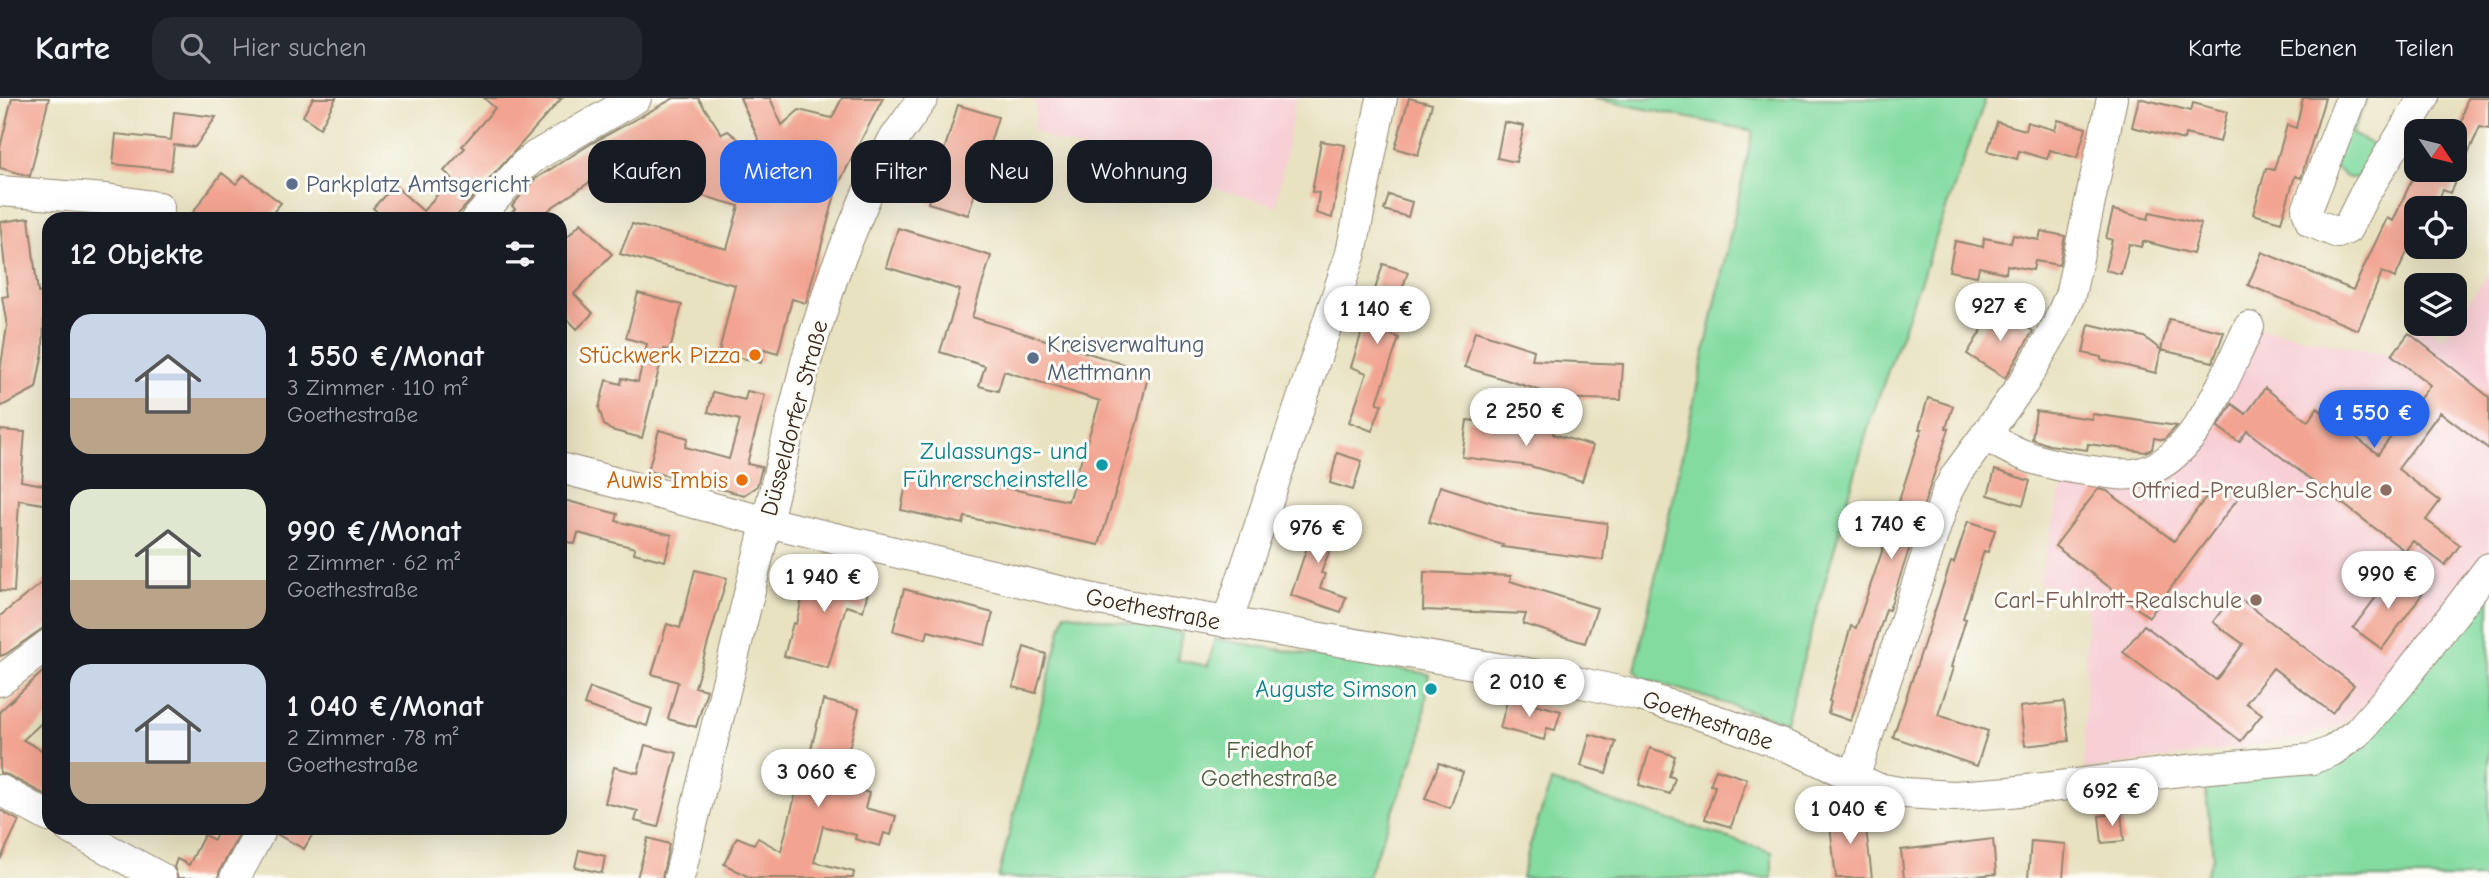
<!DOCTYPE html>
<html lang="de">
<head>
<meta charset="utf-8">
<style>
	:root { --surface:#171b24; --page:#242831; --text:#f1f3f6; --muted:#9ea1a6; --line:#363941; --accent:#2563eb }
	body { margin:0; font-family:"Comic Neue",sans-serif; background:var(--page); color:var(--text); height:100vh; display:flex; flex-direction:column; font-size:26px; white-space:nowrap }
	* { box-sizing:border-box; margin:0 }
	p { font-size:23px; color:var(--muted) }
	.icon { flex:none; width:38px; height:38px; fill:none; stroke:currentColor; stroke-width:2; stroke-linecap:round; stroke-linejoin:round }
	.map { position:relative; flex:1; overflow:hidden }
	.drawer { position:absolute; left:42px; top:114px; width:525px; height:623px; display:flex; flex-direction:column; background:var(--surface); border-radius:21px; box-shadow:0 7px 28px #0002 }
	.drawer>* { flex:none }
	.hud { position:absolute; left:588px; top:42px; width:665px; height:63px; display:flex; gap:14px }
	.needle { width:46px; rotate:125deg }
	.buttons { position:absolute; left:2404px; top:21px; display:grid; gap:14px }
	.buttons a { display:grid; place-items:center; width:63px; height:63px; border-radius:14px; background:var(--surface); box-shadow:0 7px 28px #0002; font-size:35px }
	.price { position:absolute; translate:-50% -60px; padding:0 16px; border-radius:24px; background:#fff; color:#222; font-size:23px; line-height:46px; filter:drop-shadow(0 2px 4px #0008) }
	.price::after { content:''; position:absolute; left:50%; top:42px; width:21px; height:16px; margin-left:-10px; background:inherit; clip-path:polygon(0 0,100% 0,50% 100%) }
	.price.on { background:var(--accent); color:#fff }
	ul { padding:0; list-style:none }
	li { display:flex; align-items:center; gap:21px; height:175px; padding:0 28px }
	li span { display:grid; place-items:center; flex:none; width:196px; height:140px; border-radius:21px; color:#555 }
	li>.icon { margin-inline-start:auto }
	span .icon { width:84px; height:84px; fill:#fffc; stroke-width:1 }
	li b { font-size:30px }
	h2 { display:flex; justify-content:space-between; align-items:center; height:84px; padding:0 28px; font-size:30px }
	.pill { padding:0 24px; border-radius:21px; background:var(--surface); box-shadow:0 7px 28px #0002; font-size:24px; line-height:63px }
	.pill.on { background:var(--accent); color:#fff }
	header { display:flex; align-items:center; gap:42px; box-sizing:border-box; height:98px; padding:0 35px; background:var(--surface); border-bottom:2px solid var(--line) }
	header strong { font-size:33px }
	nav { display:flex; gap:38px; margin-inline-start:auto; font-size:24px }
	.search { width:490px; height:63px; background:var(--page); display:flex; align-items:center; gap:18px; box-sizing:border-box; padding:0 24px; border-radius:21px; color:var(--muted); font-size:26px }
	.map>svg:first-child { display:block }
	.built { fill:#f7cfd5 }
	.green { fill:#83dba0; stroke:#5f825f; stroke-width:2 }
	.building { fill:#f2a491 }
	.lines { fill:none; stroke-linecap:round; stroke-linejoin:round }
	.minor-casing { stroke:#928670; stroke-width:32 }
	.minor { stroke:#fff; stroke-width:30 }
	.service-dot { fill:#5c6f8a; stroke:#fdfcf7; stroke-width:2.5 }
	.food-dot { fill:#e8710a; stroke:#fdfcf7; stroke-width:2.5 }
	.culture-dot { fill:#0f9aa8; stroke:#fdfcf7; stroke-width:2.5 }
	.education-dot { fill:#8d6e63; stroke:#fdfcf7; stroke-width:2.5 }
	.labels { text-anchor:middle; stroke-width:6; stroke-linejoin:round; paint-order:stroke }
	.service-label { font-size:24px; fill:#4e5e75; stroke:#fdfcf7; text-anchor:start }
	.food-label { font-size:24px; fill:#c56008; stroke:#fdfcf7; text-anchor:end }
	.street-label { font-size:24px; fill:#3b2a1e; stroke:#fdfcf7 }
	.culture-label { font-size:24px; fill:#0d838f; stroke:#fdfcf7; text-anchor:end }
	.education-label { font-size:24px; fill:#785e54; stroke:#fdfcf7; text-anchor:end }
	.park-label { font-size:24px; fill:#515f45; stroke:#fdfcf7 }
</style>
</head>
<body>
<header>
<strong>Karte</strong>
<div class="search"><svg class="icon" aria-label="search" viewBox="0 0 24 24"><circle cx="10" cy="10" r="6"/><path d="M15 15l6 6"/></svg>Hier suchen</div>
<nav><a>Karte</a><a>Ebenen</a><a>Teilen</a></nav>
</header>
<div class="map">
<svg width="2489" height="780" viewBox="0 0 2489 780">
	<rect width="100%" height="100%" fill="#fdfcf7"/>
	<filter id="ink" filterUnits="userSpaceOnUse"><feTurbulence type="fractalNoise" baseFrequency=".0143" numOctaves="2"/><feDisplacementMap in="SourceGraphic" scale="14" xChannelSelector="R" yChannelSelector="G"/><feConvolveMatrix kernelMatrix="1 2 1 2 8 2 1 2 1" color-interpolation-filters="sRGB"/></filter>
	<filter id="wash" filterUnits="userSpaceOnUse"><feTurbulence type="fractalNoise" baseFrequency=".00686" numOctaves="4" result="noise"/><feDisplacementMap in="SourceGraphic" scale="28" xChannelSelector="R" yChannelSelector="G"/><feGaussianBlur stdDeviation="1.57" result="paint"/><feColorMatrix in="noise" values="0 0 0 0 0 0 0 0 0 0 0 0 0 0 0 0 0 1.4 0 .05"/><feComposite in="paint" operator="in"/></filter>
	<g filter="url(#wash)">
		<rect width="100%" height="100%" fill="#e8e2c1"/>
		<path class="built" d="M1034 0H1296L1276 108 1049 41 1033 31 1036 12Z
			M2489 174V452L2373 599 2341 627 2307 640 2084 672 2087 491H2060L2038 485 2063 384 2123 393 2135 392 2171 382 2205 332 2258 230 2391 257 2417 225 2426 226 2442 241 2453 226H2455V222Z"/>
		<path class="green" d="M1592 0H1986L1869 326 1786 624 1642 580 1635 572 1753 33Z
			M2358 0H2366L2352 36 2375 48 2390 27 2397 31 2366 79 2348 80 2332 67Z
			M2489 492V780H2205L2213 758 2204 676 2336 660Z
			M1065 515 1182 535 1177 562 1208 568 1215 541 1429 576 1421 641 1367 780H998Z
			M1551 684 1772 754V780H1522L1529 750Z"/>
		<g id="blocks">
			<path class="building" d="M12 0H49L30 78 0 70V50Z
				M313 0H336L320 30 303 18Z
				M484 0H562L454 121H385L373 110 394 87 423 113 452 80 444 73 465 50 462 48 495 10Z
				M674 0H698L722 36 728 33 769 65 740 0H770L782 27 799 12 832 20 842 0H883L837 89 806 205 792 201 778 255 764 251 761 265 719 254 735 187 620 156 632 126 727 151 739 108 692 95 659 43 646 50 644 48 551 110 541 121H506L515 111 512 108 535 81 592 45Z
				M1409 0 1432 6 1418 57 1395 50Z
				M2139 0 2191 13 2193 5 2227 14 2220 44 2185 36 2184 42 2132 29Z
				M2303 0H2325L2301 80 2295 78 2281 124 2253 116 2266 70 2274 72 2287 27 2296 30Z
				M2467 0H2489V31L2480 29 2450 95 2443 92 2435 110H2417V133L2395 180 2382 174 2358 232 2248 187 2262 154 2353 192 2387 120 2393 123 2417 71V80L2420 81 2424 72H2455V55Z
				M958 7 998 19 968 117 928 105Z
				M174 14 216 19 195 49 174 47 171 72 113 66 116 36 171 42Z
				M2058 22 2086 30 2077 60 2050 52 2047 61 2019 53 2017 61 1988 53 1997 24 2025 32 2027 24 2055 32Z
				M1504 24 1524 28 1516 64 1497 60Z
				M1321 43 1345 47 1332 120 1316 115 1319 95 1312 94Z
				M222 75 236 86 244 77 281 105 268 121H188Z
				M1389 97 1412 104 1408 119 1384 112Z
				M2113 112 2148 121 2150 114 2201 126 2193 156 2143 143 2141 149 2129 146 2121 176 2105 172 2112 142 2106 140Z
				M29 120 38 195 42 194 44 218 43 254 36 290 0 309V274L7 228 2 199 8 198 0 124Z
				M581 125 612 156 574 196 593 215 577 231 560 213V146Z
				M898 130 991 158 972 219 1149 274 1137 325 1099 447 965 419 963 426 901 412 908 376 957 387 959 380 1068 403 1100 303 1004 273 998 293 979 288 985 268 940 254 960 192 886 169Z
				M2041 133 2065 138 2059 167 2035 163 2033 172 2007 167 2006 175 1979 169 1977 178 1949 173 1955 143 1983 149 1984 140 2011 145 2013 137 2039 142Z
				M1383 166 1408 174 1387 235 1399 240 1377 305 1382 306 1372 333 1349 324 1367 275 1351 269Z
				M638 195 682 207 670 252 664 251 642 340 611 332 604 327 599 310 606 282 621 286 622 280 638 284 647 246 626 240Z
				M1995 210 2033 233 2005 280 1967 256Z
				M2169 221 2224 234 2213 264 2161 252Z
				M2089 226 2144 239 2161 252 2156 275 2101 262V259L2083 255Z
				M1475 233 1534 252 1532 262 1623 266 1621 302 1547 300 1548 295 1465 269Z
				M2409 235 2489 299V351L2440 314 2398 371 2440 403 2426 422 2460 447 2445 467 2413 443 2405 453 2247 333 2239 344 2218 329 2232 306 2246 316 2265 290 2308 323 2317 310 2378 356 2430 287 2392 257Z
				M747 293 765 297 747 366 762 369 757 388 744 397 648 373 659 332 688 340 685 349 729 361 740 322 708 314 713 294 745 302Z
				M1928 300 1953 308 1946 330 1949 331 1889 512 1886 511 1851 623 1828 615 1831 604 1829 603 1851 528 1856 530 1895 415 1922 331H1919Z
				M2036 313 2092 321V316L2177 328 2164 342 2154 340 2152 351 2145 354 2088 346 2087 352 2049 347 2032 341Z
				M1467 322 1554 333 1553 336 1593 348 1582 383 1530 368 1462 359Z
				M0 332 25 334 21 383 49 388V407L19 402 14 494 0 493Z
				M1337 355 1362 363 1353 392 1330 385Z
				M1995 372 2030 383 2023 407 1988 397Z
				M2217 384 2238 400 2149 519 2055 448 2098 391 2107 393 2174 443Z
				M1440 388 1523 414 1607 425 1603 462 1502 449 1503 447 1429 424Z
				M560 401 618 416 616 423 672 437 665 463 634 455 635 450 578 435 575 446 560 442Z
				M1319 413 1341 422 1321 475 1325 476 1320 490 1346 499 1341 514 1291 497Z
				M1968 423 1995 432 1988 454 1984 453 1963 520 1966 521 1951 569 1953 570 1938 617 1988 633 1977 668 1893 639 1951 464 1954 465Z
				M810 468 871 482 863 513 846 508 828 570 784 558 793 525 796 526Z
				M695 472 727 480 695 589 707 592 696 629 668 621 678 584 652 576 667 526 680 530Z
				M1424 474 1511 478 1510 483 1597 510 1585 545 1523 526 1526 516 1423 512Z
				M2394 475 2422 496 2382 551 2353 530Z
				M49 479V526L6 556 0 558V518Z
				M904 491 993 515 985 547 928 533 926 541 893 533Z
				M2234 496 2354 587 2332 615 2273 570 2246 605 2262 616 2241 643 2123 554 2144 527 2216 582 2243 546 2213 524Z
				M1024 549 1046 556 1036 595 1013 589Z
				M49 568V618L23 642 49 656V699L8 677 0 675V613Z
				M590 590 652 611 647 628 584 607Z
				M1508 599 1561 613 1555 632 1547 630 1544 642 1500 630Z
				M823 602 859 611 843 675 866 681 863 693 869 695 865 710 896 718 891 737 884 735 880 748 855 741 856 737 823 728 814 764 854 774 853 780H751L724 766 737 739 754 746 758 740 781 753 802 671 806 672Z
				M2064 604 2069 643 2025 648 2020 609Z
				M1590 636 1616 644 1606 675 1581 668Z
				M645 647 677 655 658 729 635 723 638 713 605 705 614 669 638 675Z
				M1650 650 1675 658 1669 678 1675 680 1670 696 1639 687Z
				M1439 665 1463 674 1450 710 1425 701Z
				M1716 671 1747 681 1731 729 1705 721 1715 688 1710 687Z
				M0 712 19 723 0 762Z
				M1864 714 1872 780H1836L1829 718Z
				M2121 715 2124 743 2102 745 2099 718Z
				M220 730 239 737 220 772 218 780H178L174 769 177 761 189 767 204 737 214 742Z
				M279 730H316L304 751 278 737Z
				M648 740 669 746 662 780H637Z
				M1993 741 1996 776 1952 780H1904L1901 752Z
				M2031 743 2066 746 2063 780H2028Z
				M579 752 605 758 602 775 575 769Z"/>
		</g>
	</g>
	<g filter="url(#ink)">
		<use href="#blocks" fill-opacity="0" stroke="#928670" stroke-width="2"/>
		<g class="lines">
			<defs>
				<path id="minor" d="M2351 0 2307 112 2311 124 2338 135 2347 131 2364 97 2424 0
					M0 93 106 101 159 109
					M477 121 524 67 537 57 636 0
					M1985 337C2017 358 2048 367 2086 372 2103 374 2122 379 2139 375 2196 363 2225 277 2249 229
					M560 370 767 424 1098 502 1573 583 1641 598 1716 622 1796 652 1877 690 1905 695 1954 698 2010 694 2188 672 2312 661 2332 653 2358 634 2401 585 2489 470
					M1227 525 1351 155 1382 0
					M0 583 49 546
					M1854 680 1947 394 1956 377 2024 284 2056 229 2070 197 2076 170 2112 0
					M0 692 49 719
					M69 730 161 780
					M235 780 262 730
					M679 780 807 260 835 173 869 91 892 44 923 0"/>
			</defs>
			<use href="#minor" class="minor-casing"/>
			<use href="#minor" class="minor"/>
		</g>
	</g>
	<g class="service-dot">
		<circle cx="292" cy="86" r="7"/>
		<circle cx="1033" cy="260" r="7"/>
	</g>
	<g class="food-dot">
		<circle cx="755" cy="257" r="7"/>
		<circle cx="742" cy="382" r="7"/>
	</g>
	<g class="culture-dot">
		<circle cx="1102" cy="367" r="7"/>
		<circle cx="1431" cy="591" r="7"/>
	</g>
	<g class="education-dot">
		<circle cx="2386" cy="392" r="7"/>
		<circle cx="2256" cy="502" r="7"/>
	</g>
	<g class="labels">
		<g class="service-label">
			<text x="306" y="94">Parkplatz Amtsgericht</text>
			<text x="1047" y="254">Kreisverwaltung<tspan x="1047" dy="28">Mettmann</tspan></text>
		</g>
		<g class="food-label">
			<text x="741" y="265">Stückwerk Pizza</text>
			<text x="728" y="390">Auwis Imbis</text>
		</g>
		<g class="street-label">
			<text transform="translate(794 320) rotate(-75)" y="8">Düsseldorfer Straße</text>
			<text transform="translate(1153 511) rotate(11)" y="8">Goethestraße</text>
			<text transform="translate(1708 622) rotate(19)" y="8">Goethestraße</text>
		</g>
		<g class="culture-label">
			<text x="1088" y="361">Zulassungs- und<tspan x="1088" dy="28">Führerscheinstelle</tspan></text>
			<text x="1417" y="599">Auguste Simson</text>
		</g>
		<g class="education-label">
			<text x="2372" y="400">Otfried-Preußler-Schule</text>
			<text x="2242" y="510">Carl-Fuhlrott-Realschule</text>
		</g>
		<g class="park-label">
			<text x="1269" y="660">Friedhof<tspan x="1269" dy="28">Goethestraße</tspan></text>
		</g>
	</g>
</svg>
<div class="buttons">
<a><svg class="needle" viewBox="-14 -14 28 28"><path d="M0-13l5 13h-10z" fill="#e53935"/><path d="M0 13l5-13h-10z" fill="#9ea1a6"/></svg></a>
<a><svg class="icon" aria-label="locate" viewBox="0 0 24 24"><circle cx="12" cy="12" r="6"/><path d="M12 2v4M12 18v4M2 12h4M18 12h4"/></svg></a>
<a><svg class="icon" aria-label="layers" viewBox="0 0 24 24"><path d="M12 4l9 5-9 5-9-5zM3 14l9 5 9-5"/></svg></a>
</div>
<b class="price" style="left:2000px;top:245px">927 €</b>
<b class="price" style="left:1377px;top:248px">1 140 €</b>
<b class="price" style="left:1526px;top:350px">2 250 €</b>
<b class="price on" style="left:2374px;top:352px">1 550 €</b>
<b class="price" style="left:1891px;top:463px">1 740 €</b>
<b class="price" style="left:1318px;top:467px">976 €</b>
<b class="price" style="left:2388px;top:513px">990 €</b>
<b class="price" style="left:824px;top:516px">1 940 €</b>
<b class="price" style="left:1529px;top:621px">2 010 €</b>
<b class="price" style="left:818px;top:711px">3 060 €</b>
<b class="price" style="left:2112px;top:730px">692 €</b>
<b class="price" style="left:1850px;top:748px">1 040 €</b>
<div class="hud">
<a class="pill">Kaufen</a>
<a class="pill on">Mieten</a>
<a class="pill">Filter</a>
<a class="pill">Neu</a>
<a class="pill">Wohnung</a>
</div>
<section class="drawer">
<h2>12 Objekte<svg class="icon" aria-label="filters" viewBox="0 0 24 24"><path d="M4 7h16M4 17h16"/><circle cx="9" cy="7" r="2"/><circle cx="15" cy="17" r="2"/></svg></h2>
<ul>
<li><span style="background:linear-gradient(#c9d6e8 60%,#b9a48a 0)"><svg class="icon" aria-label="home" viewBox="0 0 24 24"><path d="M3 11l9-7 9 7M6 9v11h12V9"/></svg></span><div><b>1 550 €/Monat</b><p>3 Zimmer · 110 m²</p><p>Goethestraße</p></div></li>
<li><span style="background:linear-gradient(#dfe7d0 65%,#b9a48a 0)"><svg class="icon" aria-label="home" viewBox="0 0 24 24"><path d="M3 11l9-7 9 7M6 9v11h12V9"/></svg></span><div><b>990 €/Monat</b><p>2 Zimmer · 62 m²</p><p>Goethestraße</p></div></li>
<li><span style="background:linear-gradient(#c9d6e8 70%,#b9a48a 0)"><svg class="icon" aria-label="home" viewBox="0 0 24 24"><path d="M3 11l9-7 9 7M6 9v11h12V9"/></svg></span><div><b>1 040 €/Monat</b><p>2 Zimmer · 78 m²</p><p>Goethestraße</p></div></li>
</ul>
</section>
</div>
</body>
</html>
